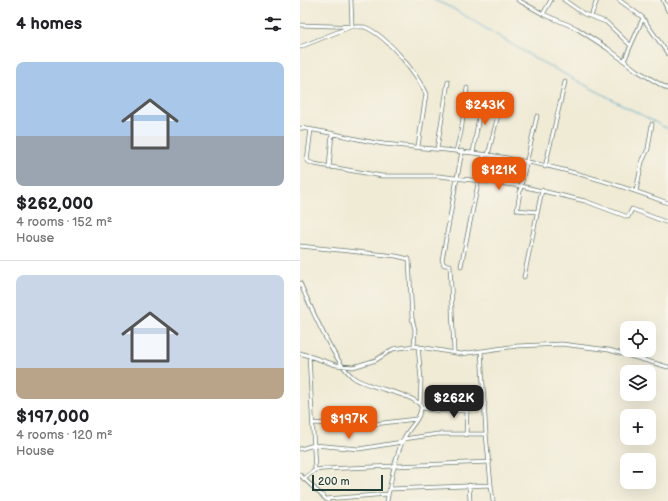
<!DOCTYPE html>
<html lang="en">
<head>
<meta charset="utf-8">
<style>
	:root { --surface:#fff; --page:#f6f6f6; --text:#202124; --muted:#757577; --line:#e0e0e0; --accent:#ea580c }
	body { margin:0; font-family:"Balsamiq Sans",sans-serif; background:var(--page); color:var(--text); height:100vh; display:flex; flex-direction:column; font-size:15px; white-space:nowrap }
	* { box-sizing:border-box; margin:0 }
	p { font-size:13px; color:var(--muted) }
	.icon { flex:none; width:22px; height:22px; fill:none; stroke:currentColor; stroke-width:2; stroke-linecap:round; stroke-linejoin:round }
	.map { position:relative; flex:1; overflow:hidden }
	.panel { display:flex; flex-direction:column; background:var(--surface); width:300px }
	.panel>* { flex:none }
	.fabs { position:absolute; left:320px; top:321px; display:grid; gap:8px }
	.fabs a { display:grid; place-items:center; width:36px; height:36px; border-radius:8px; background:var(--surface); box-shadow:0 4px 16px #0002; font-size:20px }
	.scale { position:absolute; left:12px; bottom:10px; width:71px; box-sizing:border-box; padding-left:4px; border:2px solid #1f3d34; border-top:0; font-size:11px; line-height:14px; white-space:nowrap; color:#1f3d34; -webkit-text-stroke:3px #f7f3e8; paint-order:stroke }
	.price { position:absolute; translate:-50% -34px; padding:0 9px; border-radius:8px; background:var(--accent); color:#fff; font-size:13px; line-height:26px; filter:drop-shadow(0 1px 2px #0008) }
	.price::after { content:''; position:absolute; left:50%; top:24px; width:12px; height:9px; margin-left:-6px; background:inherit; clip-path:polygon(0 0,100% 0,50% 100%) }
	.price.active { background:#222; color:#fff }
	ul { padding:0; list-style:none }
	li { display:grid; align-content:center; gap:8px; height:212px; padding:0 16px }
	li+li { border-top:1px solid var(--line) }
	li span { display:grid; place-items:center; height:124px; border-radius:8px; color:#555 }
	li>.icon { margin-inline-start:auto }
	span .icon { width:72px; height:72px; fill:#fffc; stroke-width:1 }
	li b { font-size:17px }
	h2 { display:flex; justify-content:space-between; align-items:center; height:48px; padding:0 16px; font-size:17px }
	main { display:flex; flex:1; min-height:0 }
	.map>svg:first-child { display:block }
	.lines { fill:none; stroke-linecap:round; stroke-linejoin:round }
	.stream { stroke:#51a5cc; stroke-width:1 }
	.minor-casing { stroke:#687a6c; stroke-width:4.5 }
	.minor { stroke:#fff; stroke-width:3 }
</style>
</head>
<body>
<main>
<section class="panel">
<h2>4 homes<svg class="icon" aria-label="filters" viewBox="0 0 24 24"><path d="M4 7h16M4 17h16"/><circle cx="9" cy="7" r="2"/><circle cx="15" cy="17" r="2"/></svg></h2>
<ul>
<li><span style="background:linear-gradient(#a9c7e8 60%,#9aa5b1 0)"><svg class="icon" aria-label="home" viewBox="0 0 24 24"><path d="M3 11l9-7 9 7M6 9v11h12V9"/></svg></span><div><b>$262,000</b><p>4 rooms · 152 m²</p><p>House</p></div></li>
<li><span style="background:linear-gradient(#c9d6e8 75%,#b9a48a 0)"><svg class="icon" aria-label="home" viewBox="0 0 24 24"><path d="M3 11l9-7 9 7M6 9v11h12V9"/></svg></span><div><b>$197,000</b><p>4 rooms · 120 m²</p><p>House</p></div></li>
</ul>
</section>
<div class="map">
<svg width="368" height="501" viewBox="0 0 368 501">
	<rect width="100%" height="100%" fill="#f7f3e8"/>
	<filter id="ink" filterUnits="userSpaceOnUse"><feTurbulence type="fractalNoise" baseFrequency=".025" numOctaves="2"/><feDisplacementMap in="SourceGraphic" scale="8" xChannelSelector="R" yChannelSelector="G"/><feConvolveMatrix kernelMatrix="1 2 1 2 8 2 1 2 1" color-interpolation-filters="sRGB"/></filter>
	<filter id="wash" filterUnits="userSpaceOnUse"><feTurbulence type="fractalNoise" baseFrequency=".012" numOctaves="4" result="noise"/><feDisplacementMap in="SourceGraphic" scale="16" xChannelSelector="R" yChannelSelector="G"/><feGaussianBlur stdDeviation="0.9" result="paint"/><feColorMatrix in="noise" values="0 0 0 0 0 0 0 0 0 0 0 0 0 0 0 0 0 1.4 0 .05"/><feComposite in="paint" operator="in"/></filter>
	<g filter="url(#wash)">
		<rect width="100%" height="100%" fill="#f0ebd5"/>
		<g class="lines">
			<path class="stream" d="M134 0 152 8 238 60 368 129"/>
		</g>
	</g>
	<g filter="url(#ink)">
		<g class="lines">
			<defs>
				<path id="minor" d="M51 0 52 26
					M218 0 243 14 276 28 307 48 336 70 368 89
					M264 0 284 14 306 22 330 45
					M319 0 342 17 368 54
					M363 0 368 11
					M243 14 251 0
					M291 16 297 0
					M0 25 65 27C88 37 116 72 126 94L118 146
					M0 47 50 27
					M324 61 343 18
					M237 116 221 186 285 201 328 217 332 209 368 223
					M0 128C29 131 55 140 84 144 119 148 154 150 189 155 250 164 310 181 368 203
					M11 129 7 161 14 164 82 176H139L221 186 217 210 237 212
					M137 149 148 82
					M156 151 161 132 167 88
					M173 153 182 97
					M188 155 203 95
					M245 167 265 82
					M29 168 32 133
					M336 191 342 162 348 149 352 124
					M0 246 96 256 109 259 112 318 115 330 114 346
					M161 266 184 155
					M224 277 242 190
					M0 283C11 307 34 363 54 378 70 389 113 393 121 406 122 417 109 428 104 438 95 457 91 480 87 501
					M118 346 121 380 120 404
					M154 352 150 265H144L142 260 162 151
					M0 353 36 365 53 367 76 360 93 349 114 346 161 354 217 346 262 344 309 350 368 367
					M9 355 15 470
					M121 408C146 412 161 414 185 404
					M13 423 58 426 116 419
					M166 435 167 411
					M104 439 138 434H186
					M0 449 14 445 59 449 102 442
					M0 475 28 501
					M4 479 15 470 24 469 190 462
					M169 485 170 501
					M191 485 193 501
					M90 489 191 485 186 434 181 351
					M26 499 88 494"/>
			</defs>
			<use href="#minor" class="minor-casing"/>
			<use href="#minor" class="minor"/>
		</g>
	</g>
</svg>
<div class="fabs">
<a><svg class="icon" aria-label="locate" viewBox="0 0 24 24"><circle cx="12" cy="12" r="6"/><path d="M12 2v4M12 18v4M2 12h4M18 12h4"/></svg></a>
<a><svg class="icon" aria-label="layers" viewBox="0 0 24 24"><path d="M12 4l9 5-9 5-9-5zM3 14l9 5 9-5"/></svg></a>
<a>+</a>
<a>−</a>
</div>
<div class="scale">200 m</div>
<b class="price" style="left:185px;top:126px">$243K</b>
<b class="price" style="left:199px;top:191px">$121K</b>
<b class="price active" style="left:154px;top:419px">$262K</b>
<b class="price" style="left:49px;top:440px">$197K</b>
</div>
</main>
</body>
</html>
